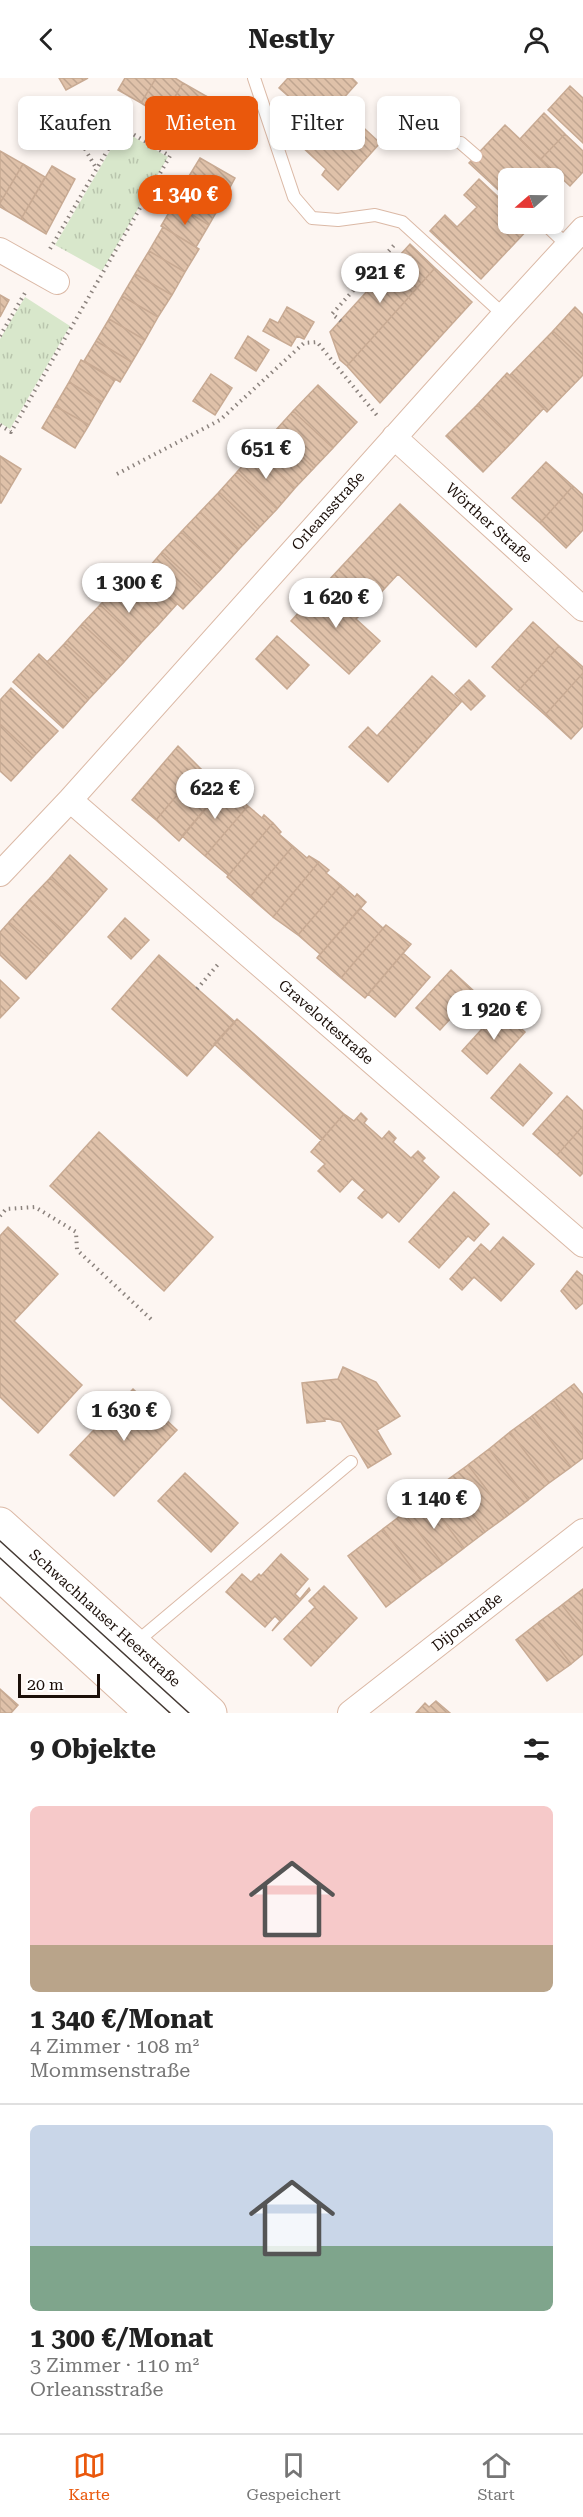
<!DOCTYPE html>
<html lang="de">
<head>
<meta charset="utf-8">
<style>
	:root { --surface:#fff; --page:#f6f6f6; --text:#222; --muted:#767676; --line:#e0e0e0; --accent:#ea580c }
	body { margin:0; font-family:"Roboto Serif",serif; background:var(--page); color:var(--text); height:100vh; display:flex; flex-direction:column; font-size:22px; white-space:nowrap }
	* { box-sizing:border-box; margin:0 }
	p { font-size:20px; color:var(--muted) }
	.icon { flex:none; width:33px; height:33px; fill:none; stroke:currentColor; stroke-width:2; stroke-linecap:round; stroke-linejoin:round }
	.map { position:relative; height:1635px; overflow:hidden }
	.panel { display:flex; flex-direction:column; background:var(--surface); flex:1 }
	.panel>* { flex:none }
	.banner { position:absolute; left:18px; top:18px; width:548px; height:54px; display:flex; gap:12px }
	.needle { width:39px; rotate:250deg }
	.controls { position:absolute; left:498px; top:90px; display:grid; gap:12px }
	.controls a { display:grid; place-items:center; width:66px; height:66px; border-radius:9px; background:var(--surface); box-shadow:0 3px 9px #0003; font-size:30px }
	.scale { position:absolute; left:18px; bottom:15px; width:82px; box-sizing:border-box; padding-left:6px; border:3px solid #1b0f09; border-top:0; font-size:16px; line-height:21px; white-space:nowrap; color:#1b0f09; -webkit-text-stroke:4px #fff; paint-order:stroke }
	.price { position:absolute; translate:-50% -51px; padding:0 14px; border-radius:21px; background:#fff; color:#222; font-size:20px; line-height:39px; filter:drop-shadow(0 2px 3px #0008) }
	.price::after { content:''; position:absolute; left:50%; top:36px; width:18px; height:14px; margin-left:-9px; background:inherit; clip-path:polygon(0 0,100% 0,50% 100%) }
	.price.current { background:var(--accent); color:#fff }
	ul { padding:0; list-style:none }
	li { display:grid; align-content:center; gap:12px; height:318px; padding:0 30px }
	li+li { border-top:2px solid var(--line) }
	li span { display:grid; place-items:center; height:186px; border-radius:9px; color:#555 }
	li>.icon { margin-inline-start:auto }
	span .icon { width:108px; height:108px; fill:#fffc; stroke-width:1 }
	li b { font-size:26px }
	h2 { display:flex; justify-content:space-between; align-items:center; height:72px; padding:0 30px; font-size:26px }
	.pill { padding:0 21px; border-radius:9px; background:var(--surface); box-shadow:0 3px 9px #0003; font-size:21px; line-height:54px }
	.pill.current { background:var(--accent); color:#fff }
	header { display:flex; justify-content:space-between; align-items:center; height:78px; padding:0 30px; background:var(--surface); font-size:27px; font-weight:700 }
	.tab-bar { display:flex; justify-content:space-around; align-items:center; height:84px; border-top:2px solid var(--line); background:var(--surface); font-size:16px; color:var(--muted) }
	.tab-bar a { display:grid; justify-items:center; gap:3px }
	.tab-bar .current { color:var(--accent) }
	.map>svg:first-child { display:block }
	.grass { fill:url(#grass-tufts) }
	.building { fill:url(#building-back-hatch); stroke:#c8aa93; stroke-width:1.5 }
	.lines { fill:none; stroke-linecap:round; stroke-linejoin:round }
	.lane-casing { stroke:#dbb9a6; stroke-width:14 }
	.street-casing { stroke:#dbb9a6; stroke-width:26 }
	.secondary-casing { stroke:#dbb9a6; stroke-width:35 }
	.path { stroke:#8c837e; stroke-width:4; stroke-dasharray:1.5 4.5; stroke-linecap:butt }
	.lane { stroke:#fff; stroke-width:12 }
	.street { stroke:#fff; stroke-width:24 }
	.secondary { stroke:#fff; stroke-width:33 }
	.tram { stroke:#453a34; stroke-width:1.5 }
	.labels { text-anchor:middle; stroke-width:6; stroke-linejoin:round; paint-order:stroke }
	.street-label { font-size:15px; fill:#1b0f09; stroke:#fff }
</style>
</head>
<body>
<header><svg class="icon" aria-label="back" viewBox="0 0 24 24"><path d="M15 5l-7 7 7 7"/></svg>Nestly<svg class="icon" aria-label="person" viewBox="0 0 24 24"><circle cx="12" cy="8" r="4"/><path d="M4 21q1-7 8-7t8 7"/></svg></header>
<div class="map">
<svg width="583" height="1635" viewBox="0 0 583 1635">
	<defs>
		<pattern id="grass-tufts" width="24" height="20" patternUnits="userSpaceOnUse" patternTransform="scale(1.5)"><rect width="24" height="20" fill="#d8e7cb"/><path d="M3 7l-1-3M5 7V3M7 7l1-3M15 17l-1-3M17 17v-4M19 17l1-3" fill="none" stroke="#b9c5ad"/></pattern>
		<pattern id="building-back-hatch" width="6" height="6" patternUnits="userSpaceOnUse" patternTransform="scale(1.5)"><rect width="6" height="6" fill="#dfc1a9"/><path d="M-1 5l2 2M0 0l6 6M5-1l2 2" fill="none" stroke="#bfa590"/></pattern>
	</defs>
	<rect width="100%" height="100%" fill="#fdf6f2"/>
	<path class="grass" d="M122 52 168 79 102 193 55 167Z
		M25 219 70 248 10 351 0 345V261Z"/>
	<path class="building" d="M59 0H88L66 12Z
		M125 0H156L141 25 118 12Z
		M156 0H175L183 5 163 39 141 25Z
		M288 0H352L357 5 315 52 297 37 303 31 279 10Z
		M183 5 206 18 186 52 163 39Z
		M570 8 583 20V65L548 32Z
		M206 18 228 31 208 65 186 52Z
		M338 26 380 65 338 112 322 97 326 91 301 68Z
		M544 35 565 56 541 81 520 61Z
		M505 47 562 101 554 110V100H508V116L506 119 469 85Z
		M565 56 583 73V94L570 108 541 81Z
		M0 73 23 86 0 125Z
		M200 80 235 100 222 124 186 103Z
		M23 86 45 99 21 141 0 129V125Z
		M52 88 75 101 46 156 21 141Z
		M479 101 508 128V146H527L530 149 481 201 430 153 445 137 457 149 477 129 464 117Z
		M186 103 222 124 209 147 174 126Z
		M174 126 209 147 196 169 161 148Z
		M163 149 199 171 185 194 149 173Z
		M410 166 435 190 347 288 340 282 330 254Z
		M149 173 185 194 172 217 135 196Z
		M435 190 472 224 380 325 347 288Z
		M135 196 172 217 158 239 122 218Z
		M0 217 9 222 0 239Z
		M122 218 158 239 145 262 109 241Z
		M287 229 314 244 304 261 297 258 291 268 263 253 270 241 278 245Z
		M575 229 583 237V281L553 253Z
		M109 241 145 262 132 284 96 263Z
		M553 253 583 281V297L547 334 510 297Z
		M248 258 269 272 256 293 235 280Z
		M96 263 132 284 120 304 84 283Z
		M81 282 115 302 102 324 69 304Z
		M507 295 544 330 514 362 477 327Z
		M211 296 232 310 215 337 193 323Z
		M69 304 102 324 89 347 55 328Z
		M318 307 357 344 333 370 293 333Z
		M477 327 514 362 483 394 446 358Z
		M55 328 89 347 75 370 42 350Z
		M293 333 333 370 314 390 275 353Z
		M275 353 314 390 295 410 256 373Z
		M256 373 295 410 277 431 237 394Z
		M0 378 21 391 1 425H0Z
		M546 384 573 408 540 445 512 420Z
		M237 394 277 431 258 451 219 414Z
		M573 408 583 417V452L566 470 540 445Z
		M219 414 258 451 239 471 200 434Z
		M400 426 512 531 476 569 398 496 362 535 328 503Z
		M200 434 239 471 221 491 181 454Z
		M181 454 221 491 202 511 162 474Z
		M162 474 202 511 183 531 144 495Z
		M136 488 177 526 159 546 118 507Z
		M118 507 159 546 141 565 100 527Z
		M322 509 333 519 339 513 362 535 356 541 380 563 349 596 291 543Z
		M100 527 141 565 124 584 82 546Z
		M533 544 559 568 518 613 492 589Z
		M82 546 124 584 106 603 65 565Z
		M277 558 309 587 287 611 256 581Z
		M65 565 106 603 88 622 47 584Z
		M559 568 583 589V595L545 637 518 613Z
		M39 576 88 622 63 650 13 604Z
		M583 595V648L571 661 545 637Z
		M432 598 461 624 388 704 349 669 368 649 377 658Z
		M469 602 485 618 471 632 455 616Z
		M11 610 58 653 34 678 0 646V622Z
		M0 646 34 678 11 703 0 693Z
		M178 668 200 690 156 742 132 722Z
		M200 690 223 710 179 763 156 742Z
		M227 705 236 713 234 716 248 728 205 778 182 758Z
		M248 728 262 740 264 737 273 745 227 799 228 797 205 778Z
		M273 745 281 754 279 756 293 768 250 819 227 799Z
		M293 768 307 780 309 778 319 784 273 839 250 819Z
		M70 777 107 811 87 834 50 800Z
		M319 784 329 792 326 795 341 807 298 857 273 839Z
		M50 800 87 834 67 856 29 822Z
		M341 807 355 819 357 816 366 824 317 880 320 876 298 857Z
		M29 822 67 856 47 878 9 844Z
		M360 830 383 850 386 847 341 900 317 880Z
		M125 840 149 862 131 881 108 859Z
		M9 844 47 878 26 901 0 877V854Z
		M386 847 411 866 365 920 341 900Z
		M403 875 430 899 395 939 368 916Z
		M159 877 235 944 187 998 112 931Z
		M451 892 475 914 440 952 416 930Z
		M0 902 19 920 0 940Z
		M500 931 525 954 487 996 462 973Z
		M237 941 344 1036 321 1062 214 966Z
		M520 986 552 1015 523 1048 491 1020Z
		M567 1018 583 1033V1048L557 1077 533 1056Z
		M361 1035 367 1041 364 1045 382 1061 389 1053 396 1060 393 1064 411 1080 418 1073 425 1080 422 1083 439 1099 399 1144 388 1134 382 1140 358 1120 365 1112 352 1101 340 1114 318 1093 325 1086 311 1074 344 1036 354 1043Z
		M583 1048V1095L580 1098 557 1077Z
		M99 1054 213 1159 164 1213 50 1108Z
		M454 1114 489 1146 474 1163 468 1158 439 1190 409 1164Z
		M8 1149 58 1196 14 1243 82 1307 38 1355 0 1319V1158Z
		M503 1159 534 1186 501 1223 474 1199 462 1212 450 1201 481 1166 490 1174Z
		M577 1193 583 1198V1225L576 1231 561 1213Z
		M343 1289 376 1304 400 1338 377 1352 391 1376 368 1390 341 1344 324 1340 325 1343 307 1345 302 1305 338 1301Z
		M574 1306 583 1317V1361L553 1322Z
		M133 1311 177 1352 114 1418 70 1377Z
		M553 1322 583 1361V1380L571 1389 532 1338Z
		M532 1338 571 1389 549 1405 510 1354Z
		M510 1354 549 1405 528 1422 489 1371Z
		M489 1371 528 1422 507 1438 468 1387Z
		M468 1387 507 1438 485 1454 446 1403Z
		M185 1395 238 1445 211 1474 158 1423Z
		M446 1403 485 1454 464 1470 425 1419Z
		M425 1419 464 1470 443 1486 404 1435Z
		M404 1435 443 1486 421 1502 383 1451Z
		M383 1451 421 1502 386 1529 348 1478Z
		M281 1476 308 1501 295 1516 300 1521 309 1510 310 1512 272 1553 280 1543 275 1538 265 1549 226 1514 242 1496 251 1504 259 1496 261 1498Z
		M324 1508 357 1540 311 1588 284 1561 315 1529 309 1523Z
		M583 1511V1554L562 1527Z
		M562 1527 583 1554V1576L571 1586 539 1544Z
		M539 1544 571 1586 547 1603 516 1562Z
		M0 1611 18 1627 11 1635H0Z
		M436 1623 450 1635H416L425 1625 429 1629Z"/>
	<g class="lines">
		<defs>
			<path id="lane" d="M254 0 294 119 312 140 338 142 375 137 402 144 504 237
				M461 65 476 78
				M545 146 568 168
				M0 1472 180 1635
				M134 1566 351 1384"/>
			<path id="street" d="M0 172 57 204
				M394 359 583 531
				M70 722 583 1167
				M0 796 70 722 504 237 583 151
				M350 1635 583 1453"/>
			<path id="secondary" d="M0 1446 210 1635
				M0 1496 152 1635"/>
		</defs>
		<use href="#lane" class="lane-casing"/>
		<use href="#street" class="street-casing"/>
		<use href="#secondary" class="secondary-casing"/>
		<path class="path" d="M55 19 96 90
			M384 178 392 185
			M341 243 332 236 396 165
			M0 258 26 213
			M0 347 11 354 170 78 121 49 50 171
			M117 396 220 342 304 265 317 264 379 340
			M197 911 220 884
			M0 1138 6 1131 35 1129 76 1154 77 1172 154 1244"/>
		<use href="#lane" class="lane"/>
		<use href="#street" class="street"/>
		<use href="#secondary" class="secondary"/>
		<path class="tram" d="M0 1463 189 1635
			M0 1480 170 1635"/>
	</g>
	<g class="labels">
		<g class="street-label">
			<text transform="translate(328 433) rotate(-48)" y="5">Orleansstraße</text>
			<text transform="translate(489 445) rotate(42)" y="5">Wörther Straße</text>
			<text transform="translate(326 944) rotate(41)" y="5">Gravelottestraße</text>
			<text transform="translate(105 1540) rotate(42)" y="5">Schwachhauser Heerstraße</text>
			<text transform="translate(467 1544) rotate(-38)" y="5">Dijonstraße</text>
		</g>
	</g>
</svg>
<div class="controls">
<a><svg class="needle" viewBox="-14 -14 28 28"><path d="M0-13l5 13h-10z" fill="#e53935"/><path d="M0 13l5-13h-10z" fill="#767676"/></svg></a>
</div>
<div class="scale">20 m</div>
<b class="price current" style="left:185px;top:148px">1 340 €</b>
<b class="price" style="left:380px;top:226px">921 €</b>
<b class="price" style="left:266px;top:402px">651 €</b>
<b class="price" style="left:129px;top:536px">1 300 €</b>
<b class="price" style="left:336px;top:551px">1 620 €</b>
<b class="price" style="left:215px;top:742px">622 €</b>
<b class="price" style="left:494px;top:963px">1 920 €</b>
<b class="price" style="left:124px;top:1364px">1 630 €</b>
<b class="price" style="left:434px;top:1452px">1 140 €</b>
<div class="banner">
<a class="pill">Kaufen</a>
<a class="pill current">Mieten</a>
<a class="pill">Filter</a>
<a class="pill">Neu</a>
</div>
</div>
<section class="panel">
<h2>9 Objekte<svg class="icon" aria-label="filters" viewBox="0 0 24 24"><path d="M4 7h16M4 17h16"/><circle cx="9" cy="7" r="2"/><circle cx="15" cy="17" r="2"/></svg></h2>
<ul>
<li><span style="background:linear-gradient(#f6c9c9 75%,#b9a48a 0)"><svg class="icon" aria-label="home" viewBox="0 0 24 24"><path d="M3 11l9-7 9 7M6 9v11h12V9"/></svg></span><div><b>1 340 €/Monat</b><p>4 Zimmer · 108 m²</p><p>Mommsenstraße</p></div></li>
<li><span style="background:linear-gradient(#c9d6e8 65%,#7fa58c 0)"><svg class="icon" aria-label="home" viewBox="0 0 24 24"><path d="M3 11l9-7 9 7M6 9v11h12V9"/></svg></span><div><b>1 300 €/Monat</b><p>3 Zimmer · 110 m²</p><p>Orleansstraße</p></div></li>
</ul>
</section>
<nav class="tab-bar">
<a class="current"><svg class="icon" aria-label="map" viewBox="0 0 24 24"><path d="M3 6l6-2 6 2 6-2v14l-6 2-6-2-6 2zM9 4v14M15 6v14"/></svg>Karte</a>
<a><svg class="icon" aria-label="saved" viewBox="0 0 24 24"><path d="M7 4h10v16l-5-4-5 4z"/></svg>Gespeichert</a>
<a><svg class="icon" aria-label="home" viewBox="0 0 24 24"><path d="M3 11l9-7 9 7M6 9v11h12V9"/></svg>Start</a>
</nav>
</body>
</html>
